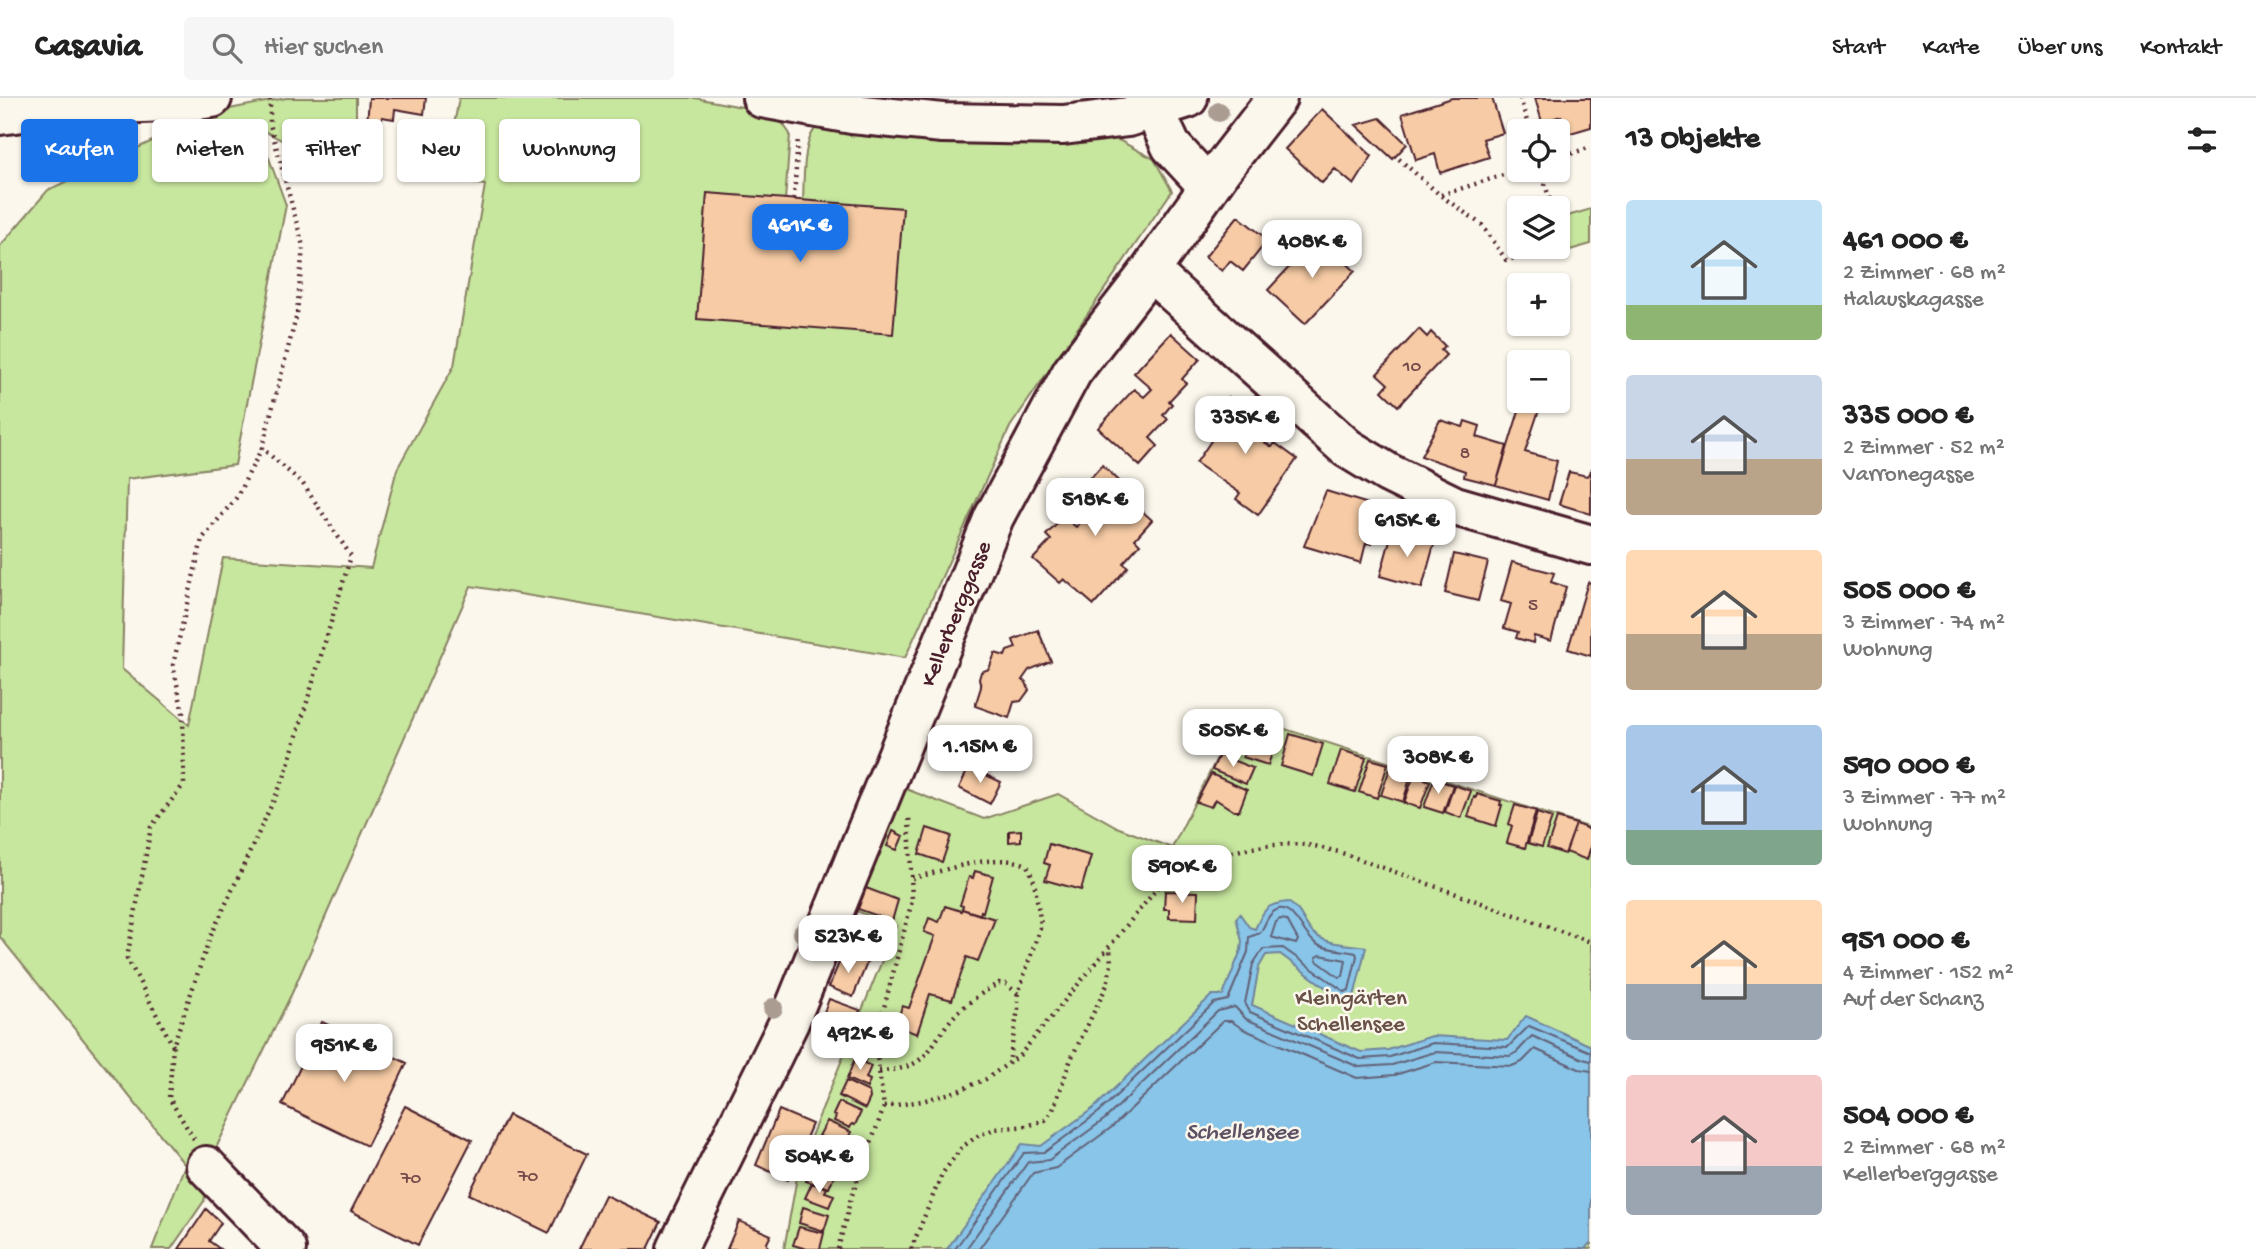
<!DOCTYPE html>
<html lang="de">
<head>
<meta charset="utf-8">
<style>
	:root { --surface:#fff; --page:#f6f6f6; --text:#222; --muted:#767676; --line:#e0e0e0; --accent:#1a73e8 }
	body { margin:0; font-family:"Gochi Hand",sans-serif; background:var(--page); color:var(--text); height:100vh; display:flex; flex-direction:column; font-size:26px; white-space:nowrap }
	* { box-sizing:border-box; margin:0 }
	p { font-size:23px; color:var(--muted) }
	.icon { flex:none; width:38px; height:38px; fill:none; stroke:currentColor; stroke-width:2; stroke-linecap:round; stroke-linejoin:round }
	.map { position:relative; flex:1; overflow:hidden }
	.panel { display:flex; flex-direction:column; background:var(--surface); width:665px }
	.panel>* { flex:none }
	.top-card { position:absolute; left:21px; top:21px; width:665px; height:63px; display:flex; gap:14px }
	.tools { position:absolute; left:1507px; top:21px; display:grid; gap:14px }
	.tools a { display:grid; place-items:center; width:63px; height:63px; border-radius:7px; background:var(--surface); box-shadow:0 2px 5px #0004; font-size:35px }
	.price { position:absolute; translate:-50% -60px; padding:0 16px; border-radius:14px; background:#fff; color:#222; font-size:23px; line-height:46px; filter:drop-shadow(0 2px 4px #0008) }
	.price::after { content:''; position:absolute; left:50%; top:42px; width:21px; height:16px; margin-left:-10px; background:inherit; clip-path:polygon(0 0,100% 0,50% 100%) }
	.price.selected { background:var(--accent); color:#fff }
	ul { padding:0; list-style:none }
	li { display:flex; align-items:center; gap:21px; height:175px; padding:0 35px }
	li span { display:grid; place-items:center; flex:none; width:196px; height:140px; border-radius:7px; color:#555 }
	li>.icon { margin-inline-start:auto }
	span .icon { width:84px; height:84px; fill:#fffc; stroke-width:1 }
	li b { font-size:30px }
	h2 { display:flex; justify-content:space-between; align-items:center; height:84px; padding:0 35px; font-size:30px }
	.pill { padding:0 24px; border-radius:7px; background:var(--surface); box-shadow:0 2px 5px #0004; font-size:24px; line-height:63px }
	.pill.selected { background:var(--accent); color:#fff }
	header { display:flex; align-items:center; gap:42px; box-sizing:border-box; height:98px; padding:0 35px; background:var(--surface); border-bottom:2px solid var(--line) }
	header strong { font-size:33px }
	nav { display:flex; gap:38px; margin-inline-start:auto; font-size:24px }
	.search { width:490px; height:63px; background:var(--page); display:flex; align-items:center; gap:18px; box-sizing:border-box; padding:0 24px; border-radius:7px; color:var(--muted); font-size:26px }
	main { display:flex; flex:1; min-height:0 }
	.map>svg:first-child { display:block }
	.green { fill:#c7e69e; stroke:#888264; stroke-width:2 }
	.water { fill:#88c5e8; stroke:#6f839c; stroke-width:2 }
	.lines { fill:none; stroke-linecap:round; stroke-linejoin:round }
	.shore { stroke:#636177; stroke-width:2 }
	.building { fill:#f6cba5; stroke:#4a1f2b; stroke-width:2 }
	.minor-casing { stroke:#4a1f2b; stroke-width:44 }
	.path { stroke:#4a1f2b; stroke-width:4.5; stroke-dasharray:2 5; stroke-linecap:butt }
	.minor { stroke:#fbf7ec; stroke-width:38 }
	.tree { fill:#ab9c92 }
	.labels { text-anchor:middle; stroke-width:5; stroke-linejoin:round; paint-order:stroke }
	.number-label { font-size:19px; fill:#754a4a }
	.street-label { font-size:23px; fill:#4a1f2b; stroke:#fbf7ec }
	.park-label { font-size:23px; fill:#695148; stroke:#fbf7ec }
	.water-label { font-size:24px; font-style:italic; fill:#5d5164; stroke:#fbf7ec }
</style>
</head>
<body>
<header>
<strong>Casavia</strong>
<div class="search"><svg class="icon" aria-label="search" viewBox="0 0 24 24"><circle cx="10" cy="10" r="6"/><path d="M15 15l6 6"/></svg>Hier suchen</div>
<nav><a>Start</a><a>Karte</a><a>Über uns</a><a>Kontakt</a></nav>
</header>
<main>
<div class="map">
<svg width="1591" height="1151" viewBox="0 0 1591 1151">
	<rect width="100%" height="100%" fill="#fbf7ec"/>
	<filter id="ink" filterUnits="userSpaceOnUse"><feTurbulence type="fractalNoise" baseFrequency=".0143" numOctaves="2"/><feDisplacementMap in="SourceGraphic" scale="14" xChannelSelector="R" yChannelSelector="G"/><feConvolveMatrix kernelMatrix="1 2 1 2 8 2 1 2 1" color-interpolation-filters="sRGB"/></filter>
	<g filter="url(#ink)">
		<path class="green" d="M286 0H356V26L315 59 258 30 286 107 235 367 127 381 122 571 189 627 223 460 371 470 397 371 454 268 485 87 444 81 459 0H695L763 13 781 23 790 36 785 103 803 105C804 85 802 42 817 29L843 34 947 40 1113 39 1154 61 1172 93 1010 329 905 560 471 488 292 895 214 1054 204 1103 171 1151H152L185 1067 0 839V148L48 92 214 14Z
			M1591 111V146L1570 152 1561 120Z
			M1239 616 1591 730V1151H784L799 1068 896 828 856 813 906 691 984 721 1058 696 1119 730 1172 750Z"/>
		<path class="water" d="M1288 804C1303 813 1302 823 1312 834 1325 847 1349 846 1366 849L1354 899 1344 903 1280 856 1266 857 1259 869 1252 907 1361 954 1388 952 1432 938 1507 942 1526 918 1591 948V1144L1585 1151H947L1022 1046 1041 1048 1095 1009 1212 897H1223L1241 852 1242 843 1236 820 1240 816 1249 829 1255 831C1264 812 1265 806 1288 804Z"/>
		<g class="lines">
			<path class="shore" d="M1280 821 1287 822 1298 842 1296 846 1271 839 1276 824Z
				M1320 857 1346 862 1343 878 1339 879 1317 863 1316 859Z
				M955 1151 1024 1055 1045 1054 1099 1014 1214 905 1228 902 1248 854 1249 839 1260 835C1264 830 1266 821 1271 816 1291 796 1302 839 1318 847 1329 852 1344 852 1356 855L1357 858 1349 892 1345 894 1283 850 1263 851 1253 866 1245 905 1250 914 1360 961 1390 959 1433 945 1508 949 1529 928 1591 954
				M966 1151 1028 1064 1049 1062 1105 1021 1218 913 1235 909 1246 921 1359 969 1392 967 1435 954 1510 958 1517 954 1532 938 1583 961 1591 963
				M979 1151 1033 1075 1056 1070 1112 1029 1223 923H1231L1243 931 1357 980 1395 977 1436 964 1512 968 1522 964 1535 951 1579 971 1591 973"/>
		</g>
		<path class="building" d="M369 0H426L424 16 395 11 394 21 382 19 381 29 367 27Z
			M1452 0H1492L1503 35 1483 41 1489 59 1440 75 1435 56 1416 62 1402 16Z
			M1535 0H1591V29L1567 36 1561 18 1542 24Z
			M1322 11 1372 58 1354 87 1335 71 1322 85 1285 51Z
			M1380 20 1407 46 1393 61 1356 27Z
			M707 95 903 110 893 236 697 221Z
			M1238 118 1268 142 1243 173 1230 163 1222 173 1205 159Z
			M1318 138 1355 173 1305 226 1268 192Z
			M1419 231 1427 239 1431 234 1445 248 1441 252 1446 257 1398 308 1382 293 1388 286 1377 276Z
			M1171 235 1200 261 1182 281 1186 285 1169 303 1172 306 1163 317 1168 321 1150 340 1158 348 1140 368 1098 330 1134 291 1144 299 1152 291 1134 275Z
			M1229 299 1273 330 1264 344 1272 349 1275 345 1297 361 1258 417 1236 401 1240 395 1196 365 1215 337 1206 331Z
			M1522 303H1542L1525 354 1557 363 1548 402 1496 387Z
			M1440 322 1463 329 1465 323 1480 328 1477 339 1507 348 1496 387 1464 379 1465 373 1421 358Z
			M1102 367 1128 391 1123 396 1152 422 1135 441 1140 446 1123 465 1128 469 1094 507 1064 481 1060 485 1033 461 1051 442 1046 437 1064 419 1076 429 1084 421 1067 406Z
			M1591 372V416L1559 406 1569 374 1587 378Z
			M1326 393 1375 408 1371 426 1377 428 1372 446 1366 445 1361 465 1304 448Z
			M1393 431 1435 443 1422 490 1380 478Z
			M1454 456 1488 464 1478 503 1445 495Z
			M1512 464 1554 475 1551 484 1566 489 1551 543 1534 538 1533 545 1516 540 1518 534 1504 530 1511 506 1501 503Z
			M1588 484 1591 485V558L1568 551Z
			M1038 532 1051 563 1029 572 1022 582 1026 584 1029 592 1021 603 1014 604 1009 620 975 608 981 589 979 581 981 574 989 571 995 555 1005 558 1007 553 1016 550 1013 542Z
			M1255 624 1280 632 1268 667 1243 659Z
			M1290 636 1323 646 1313 678 1281 668Z
			M1341 652 1366 660 1355 694 1330 686Z
			M1219 657 1253 670 1246 686 1212 672Z
			M1370 661 1388 666 1377 700 1359 694Z
			M1391 667 1412 674 1403 704 1381 697Z
			M969 669 1001 684 990 706 959 690Z
			M1211 676 1247 692 1239 713H1234L1215 701 1211 709 1196 704Z
			M1414 677 1430 683 1420 710 1404 705Z
			M1434 681 1453 687 1443 715 1424 709Z
			M1454 687 1471 693 1461 720 1445 714Z
			M1477 696 1501 703 1500 707H1502L1496 728 1468 719 1474 699 1476 700Z
			M1515 707 1536 713 1525 750 1507 745 1512 728 1509 726Z
			M1537 715 1552 720 1542 749 1528 745Z
			M1557 720 1576 726 1565 756 1547 750Z
			M1576 726 1591 732V747L1587 762 1566 754Z
			M927 730 951 738 942 764 919 756Z
			M1021 732V743L1009 744V733Z
			M893 733 903 738 897 752 887 748Z
			M1049 746 1091 758 1081 792 1045 782 1050 767 1044 765Z
			M975 773 993 778 983 814 981 813 980 817 962 811 963 808 960 807 969 779 973 780Z
			M866 790 898 802 892 823 858 811Z
			M1165 793 1198 794 1197 821 1169 820V811H1164Z
			M945 808 961 813 962 811 995 821 978 863 967 859 952 902 930 896 917 936 896 928 902 908 909 910 935 838 924 834 929 820 939 824Z
			M843 855 867 865 853 899 829 889Z
			M829 901 860 912 855 928 823 917Z
			M322 924 407 965 367 1048 282 1007Z
			M857 955 866 960 864 965 871 968 866 980 870 982 867 990 847 981Z
			M846 983 869 994 870 1000 865 1011 839 998Z
			M839 1004 861 1014 855 1027 852 1026 850 1030 834 1023 836 1018 833 1017Z
			M405 1008 472 1042 418 1147 351 1113Z
			M779 1012 812 1026 788 1082 756 1067Z
			M508 1017 587 1056 549 1135 469 1096Z
			M827 1023 851 1034 844 1049 819 1038Z
			M816 1043 840 1052 833 1069 810 1060Z
			M814 1062 837 1070 829 1090 806 1083Z
			M812 1085 827 1090 825 1094 834 1097 829 1109 805 1100Z
			M605 1097 661 1124 648 1151H579Z
			M803 1109 829 1117 824 1133 799 1125Z
			M206 1111 221 1125 209 1143 220 1151H179Z
			M739 1123 771 1137 767 1145 768 1151H727Z
			M799 1129 824 1135 820 1151H807L793 1147Z"/>
		<g class="lines">
			<defs>
				<path id="minor" d="M762 0 852 16 943 25 1063 27 1128 19 1188 0
					M1154 11 1171 48 1209 89
					M0 17 71 8 190 3 212 0
					M1150 173 1347 350 1388 375 1455 408 1591 447
					M206 1068 286 1151
					M677 1151 789 924 994 419 1072 274 1150 173 1221 72 1277 0"/>
			</defs>
			<use href="#minor" class="minor-casing"/>
			<path class="path" d="M1520 0 1530 33
				M1558 60 1591 49
				M1399 61 1440 97 1482 127 1506 162 1563 150 1558 131
				M1541 72 1552 110
				M1441 97 1519 72
				M794 101 798 39
				M912 780C946 773 995 753 1027 767L1034 783 1041 827 1018 896V911L1009 965
				M173 948 127 860 151 729 184 686 183 615 173 567 202 441 236 400 262 350
				M879 973C934 971 927 945 958 914 970 903 985 893 999 885L1006 886 1018 896
				M884 1009 922 1003 958 993 986 981 1019 958 1160 787C1167 782 1175 776 1183 772 1215 755 1270 743 1307 747 1318 748 1329 752 1339 754L1591 844
				M194 1041 169 1000 173 948 209 842 284 680 351 458 303 386 262 350 297 216 303 148 270 26V0
				M838 1151 851 1100 884 1009 875 944 912 803 909 718
				M911 1151 942 1076 962 1049 979 1037 995 1031 1027 1028 1045 1022 1053 1012 1071 961 1107 887 1111 867 1110 849"/>
			<use href="#minor" class="minor"/>
		</g>
		<g class="tree">
			<circle cx="1219" cy="14" r="10"/>
			<circle cx="803" cy="835" r="10"/>
			<circle cx="773" cy="910" r="10"/>
		</g>
	</g>
	<g class="labels">
		<g class="number-label">
			<text x="1412" y="273">10</text>
			<text x="1465" y="360">8</text>
			<text x="1533" y="512">5</text>
			<text x="528" y="1083">70</text>
			<text x="411" y="1085">70</text>
		</g>
		<g class="street-label">
			<text transform="translate(954 515) rotate(-68)" y="8">Kellerberggasse</text>
		</g>
		<g class="park-label">
			<text x="1351" y="906">Kleingärten<tspan x="1351" dy="26">Schellensee</tspan></text>
		</g>
		<g class="water-label">
			<text x="1242" y="1040">Schellensee</text>
		</g>
	</g>
</svg>
<div class="tools">
<a><svg class="icon" aria-label="locate" viewBox="0 0 24 24"><circle cx="12" cy="12" r="6"/><path d="M12 2v4M12 18v4M2 12h4M18 12h4"/></svg></a>
<a><svg class="icon" aria-label="layers" viewBox="0 0 24 24"><path d="M12 4l9 5-9 5-9-5zM3 14l9 5 9-5"/></svg></a>
<a>+</a>
<a>−</a>
</div>
<b class="price selected" style="left:800px;top:166px">461K €</b>
<b class="price" style="left:1312px;top:182px">408K €</b>
<b class="price" style="left:1245px;top:358px">335K €</b>
<b class="price" style="left:1095px;top:440px">518K €</b>
<b class="price" style="left:1407px;top:461px">615K €</b>
<b class="price" style="left:1233px;top:671px">505K €</b>
<b class="price" style="left:980px;top:687px">1.15M €</b>
<b class="price" style="left:1438px;top:698px">308K €</b>
<b class="price" style="left:1182px;top:807px">590K €</b>
<b class="price" style="left:848px;top:877px">523K €</b>
<b class="price" style="left:860px;top:974px">492K €</b>
<b class="price" style="left:344px;top:986px">951K €</b>
<b class="price" style="left:819px;top:1097px">504K €</b>
<div class="top-card">
<a class="pill selected">Kaufen</a>
<a class="pill">Mieten</a>
<a class="pill">Filter</a>
<a class="pill">Neu</a>
<a class="pill">Wohnung</a>
</div>
</div>
<section class="panel">
<h2>13 Objekte<svg class="icon" aria-label="filters" viewBox="0 0 24 24"><path d="M4 7h16M4 17h16"/><circle cx="9" cy="7" r="2"/><circle cx="15" cy="17" r="2"/></svg></h2>
<ul>
<li><span style="background:linear-gradient(#bfe0f5 75%,#8fb573 0)"><svg class="icon" aria-label="home" viewBox="0 0 24 24"><path d="M3 11l9-7 9 7M6 9v11h12V9"/></svg></span><div><b>461 000 €</b><p>2 Zimmer · 68 m²</p><p>Halauskagasse</p></div></li>
<li><span style="background:linear-gradient(#c9d6e8 60%,#b9a48a 0)"><svg class="icon" aria-label="home" viewBox="0 0 24 24"><path d="M3 11l9-7 9 7M6 9v11h12V9"/></svg></span><div><b>335 000 €</b><p>2 Zimmer · 52 m²</p><p>Varronegasse</p></div></li>
<li><span style="background:linear-gradient(#ffd9b3 60%,#b9a48a 0)"><svg class="icon" aria-label="home" viewBox="0 0 24 24"><path d="M3 11l9-7 9 7M6 9v11h12V9"/></svg></span><div><b>505 000 €</b><p>3 Zimmer · 74 m²</p><p>Wohnung</p></div></li>
<li><span style="background:linear-gradient(#a9c7e8 75%,#7fa58c 0)"><svg class="icon" aria-label="home" viewBox="0 0 24 24"><path d="M3 11l9-7 9 7M6 9v11h12V9"/></svg></span><div><b>590 000 €</b><p>3 Zimmer · 77 m²</p><p>Wohnung</p></div></li>
<li><span style="background:linear-gradient(#ffd9b3 60%,#9aa5b1 0)"><svg class="icon" aria-label="home" viewBox="0 0 24 24"><path d="M3 11l9-7 9 7M6 9v11h12V9"/></svg></span><div><b>951 000 €</b><p>4 Zimmer · 152 m²</p><p>Auf der Schanz</p></div></li>
<li><span style="background:linear-gradient(#f6c9c9 65%,#9aa5b1 0)"><svg class="icon" aria-label="home" viewBox="0 0 24 24"><path d="M3 11l9-7 9 7M6 9v11h12V9"/></svg></span><div><b>504 000 €</b><p>2 Zimmer · 68 m²</p><p>Kellerberggasse</p></div></li>
</ul>
</section>
</main>
</body>
</html>
